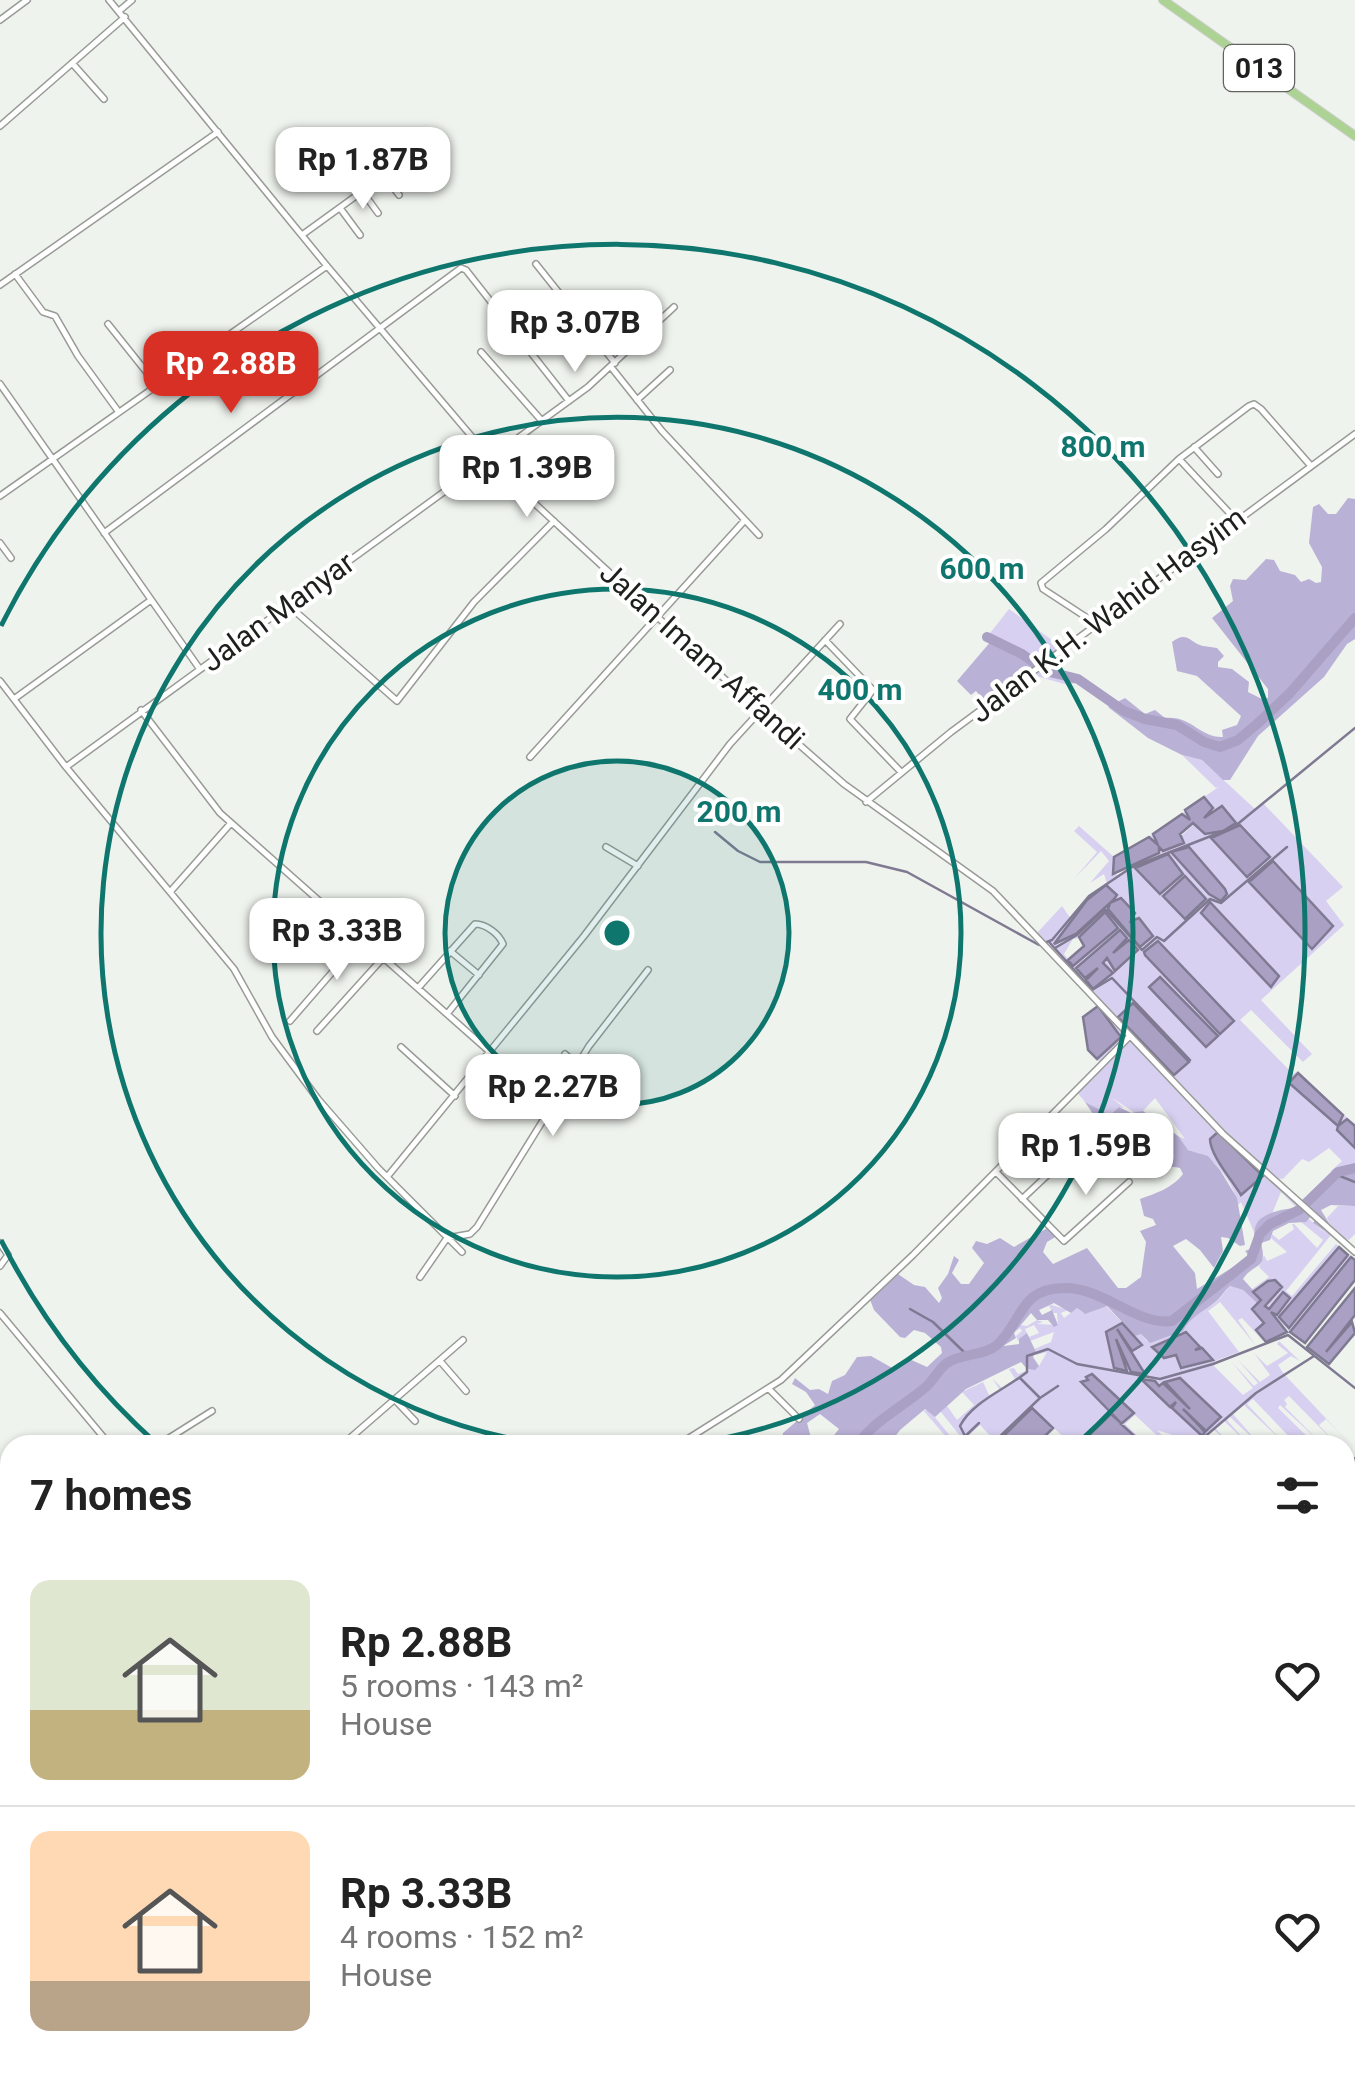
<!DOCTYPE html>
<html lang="en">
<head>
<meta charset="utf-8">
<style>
	:root { --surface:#fff; --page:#f6f6f6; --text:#222; --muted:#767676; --line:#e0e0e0; --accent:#d93025 }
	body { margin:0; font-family:Roboto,sans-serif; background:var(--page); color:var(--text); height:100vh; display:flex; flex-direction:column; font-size:38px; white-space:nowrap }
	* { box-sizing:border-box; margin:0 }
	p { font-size:32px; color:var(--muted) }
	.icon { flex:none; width:55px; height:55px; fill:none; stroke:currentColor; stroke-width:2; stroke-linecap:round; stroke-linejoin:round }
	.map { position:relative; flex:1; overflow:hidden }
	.drawer { position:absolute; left:0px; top:1435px; width:1355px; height:642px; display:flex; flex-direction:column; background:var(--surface); border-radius:30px 30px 0 0; box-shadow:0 2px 8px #0004 }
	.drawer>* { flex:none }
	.price { position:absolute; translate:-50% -85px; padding:0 22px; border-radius:20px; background:#fff; color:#222; font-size:32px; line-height:65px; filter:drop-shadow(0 2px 5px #0008) }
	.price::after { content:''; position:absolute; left:50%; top:60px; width:30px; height:22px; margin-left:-15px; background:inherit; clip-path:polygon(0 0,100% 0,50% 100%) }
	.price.selected { background:var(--accent); color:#fff }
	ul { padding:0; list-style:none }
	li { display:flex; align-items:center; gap:30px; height:250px; padding:0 30px }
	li+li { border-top:2px solid var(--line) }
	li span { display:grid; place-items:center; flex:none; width:280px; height:200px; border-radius:20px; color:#555 }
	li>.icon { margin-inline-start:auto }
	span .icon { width:120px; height:120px; fill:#fffc; stroke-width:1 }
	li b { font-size:42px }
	h2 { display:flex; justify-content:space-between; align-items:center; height:120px; padding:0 30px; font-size:42px }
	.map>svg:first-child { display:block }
	.green { fill:#d8d0f1; fill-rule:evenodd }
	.forest { fill:#bab1d6 }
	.water { fill:#a9a0c4; stroke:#7f7a92; stroke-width:2.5 }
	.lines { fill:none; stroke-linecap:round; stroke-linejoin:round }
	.stream { stroke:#7f7a92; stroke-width:2.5 }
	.river { stroke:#a9a0c4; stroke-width:10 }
	.minor-casing { stroke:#989b96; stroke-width:8 }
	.major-casing { stroke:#cececd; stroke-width:10 }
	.minor { stroke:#fff; stroke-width:5 }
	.major { stroke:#acd393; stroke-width:8 }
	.ring { fill:none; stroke:#0f766e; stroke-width:5 }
	.labels { text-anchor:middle; stroke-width:8; stroke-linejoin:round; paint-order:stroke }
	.shield { fill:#fff; stroke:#626361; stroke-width:2.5 }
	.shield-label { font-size:28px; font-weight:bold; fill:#1e201d }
	.street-label { font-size:30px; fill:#1e201d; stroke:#fff }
	.centre { fill:#0f766e; stroke:#fff; stroke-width:5 }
	.ring-label { font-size:30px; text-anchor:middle; font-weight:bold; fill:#0f766e; stroke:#fff; stroke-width:8; stroke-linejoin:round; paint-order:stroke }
</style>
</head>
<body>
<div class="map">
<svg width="1355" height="2076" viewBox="0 0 1355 2076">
	<rect width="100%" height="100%" fill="#eff3ed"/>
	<path class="green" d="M1009 609 1063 648 1040 667 1072 675 1078 682 1068 685 1029 674 1038 666 1022 654 987 637Z
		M1182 755 1202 760 1255 809 1263 803 1343 887 1326 901 1344 925 1261 1000 1312 1054 1303 1062 1251 1010 1240 1020 1293 1074 1298 1071 1355 1125 1349 1120 1337 1128 1355 1148V1168L1334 1175 1331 1171 1342 1161 1329 1148 1309 1162 1302 1159 1283 1179 1273 1178 1306 1209 1296 1207 1281 1192 1272 1214 1256 1226 1254 1232 1241 1202 1237 1206C1237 1190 1221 1167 1207 1157 1201 1152 1192 1153 1185 1148L1178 1136 1185 1139 1155 1098 1143 1111 1135 1113 1111 1097 1124 1108 1119 1107 1110 1115 1085 1102 1076 1091 1101 1064 1097 1059 1119 1041 1120 1034 1075 981 1039 945 1045 944 1036 934 1062 906 1071 919 1089 896 1107 883 1104 874 1090 883 1109 861 1101 851 1074 879 1097 852 1074 831 1079 826 1114 857 1116 864 1112 868 1117 875 1160 852 1149 837 1153 834 1180 837 1193 825 1182 814 1185 811 1212 806 1204 797 1220 786 1216 788ZM1240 826 1270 857 1247 877 1211 836ZM1189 847 1227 893 1220 901 1206 891 1171 852ZM1168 854 1183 874 1160 894 1135 869 1137 866ZM1103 913 1118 928 1073 966 1064 954 1073 939 1079 938ZM1158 941 1232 1018 1219 1034ZM1161 977 1217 1036 1207 1046 1149 988ZM1210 1139 1252 1167 1262 1178 1243 1194H1239C1232 1174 1210 1159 1210 1139Z
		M1338 1206H1355V1234L1349 1240 1331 1235 1286 1291 1292 1296 1336 1244 1339 1247 1279 1318 1289 1328 1348 1255 1351 1257 1290 1332 1261 1301 1252 1310 1277 1337 1264 1324 1256 1330 1264 1342 1242 1318 1238 1320 1256 1346 1220 1302 1208 1311 1239 1352 1215 1361 1214 1366 1243 1395 1253 1388 1231 1361 1254 1386 1258 1383 1237 1359 1260 1382 1270 1375 1254 1353 1267 1366 1288 1353 1277 1344 1279 1341 1300 1361 1291 1356 1278 1365 1284 1374 1355 1449 1326 1419 1319 1425 1337 1445 1289 1396 1284 1400 1287 1404 1285 1407 1323 1445 1280 1405 1278 1408 1316 1445 1306 1438 1297 1445 1253 1399 1247 1404 1286 1445 1244 1405 1233 1414 1260 1445 1230 1417 1227 1420 1249 1445 1223 1420 1215 1428 1231 1445 1213 1429 1208 1434 1218 1445 1207 1436 1201 1441 1204 1445H1192L1194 1442 1157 1430 1172 1445H1167L1135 1415 1125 1424 1147 1445H1136L1139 1442 1095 1429 1112 1445 1094 1431 1086 1438 1093 1445 1081 1437 1076 1445H1072L1055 1429 1036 1445 1053 1428 1010 1429 1027 1445 1009 1431 994 1445H988L993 1439 980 1425 959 1445H953L923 1410 930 1411 950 1436 961 1437 940 1411 947 1406 957 1420 974 1405 962 1392 983 1382 989 1395 1000 1390 992 1378 1002 1388 1015 1379 1009 1369 1014 1368 1018 1374 1039 1366 1047 1352 1036 1355 1034 1349 1051 1342 1054 1332 1030 1341 1029 1337 1039 1333 1034 1325 1025 1329 1027 1333 1018 1341 1016 1336 1022 1331 1020 1328 1015 1332 1020 1325 1027 1326 1037 1320 1043 1322 1037 1324 1058 1325 1057 1313H1053L1049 1306 1040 1308 1059 1303 1052 1305 1068 1310 1061 1313 1064 1318 1077 1308 1083 1313 1106 1306 1135 1336 1141 1334 1147 1341 1184 1329C1192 1316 1201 1313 1212 1305 1221 1299 1224 1292 1230 1286L1243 1290 1256 1302 1261 1299 1267 1305 1282 1286 1275 1280 1268 1281 1253 1292 1252 1289 1269 1277 1259 1267 1264 1255 1267 1261 1287 1252 1271 1238 1272 1234 1279 1240 1294 1229 1292 1224H1294L1317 1248 1323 1240 1301 1222 1309 1219 1327 1235 1322 1230 1329 1222 1327 1218Z"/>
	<path class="forest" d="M1348 498 1355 499V639L1347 644 1324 677 1258 736 1230 780H1223L1202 760 1182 755 1148 738 1108 707 1125 698 1145 714 1155 710 1165 718C1191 715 1200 738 1223 737L1222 730 1237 725 1241 716 1197 676 1177 671 1172 642C1187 630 1190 643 1203 646 1208 647 1213 647 1217 648L1224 656 1218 662V667L1232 669 1249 682 1248 692 1262 699 1268 698V689L1212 618 1233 601 1230 586 1233 579 1246 580 1266 559 1274 560 1280 571 1295 575 1301 582 1309 579 1316 583 1321 582 1322 567 1309 543 1313 507 1319 504 1328 514H1336Z
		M992 640 1022 654 1039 667 987 705 976 691 971 695 957 681Z
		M1085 1102 1110 1115 1119 1107 1131 1113 1143 1111 1178 1136 1188 1150 1208 1156 1220 1170 1237 1198 1245 1245 1240 1246 1228 1238 1221 1237 1223 1251 1214 1268 1200 1250 1186 1239 1173 1246 1195 1273 1197 1289 1250 1257 1245 1251 1252 1248C1256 1239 1252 1231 1257 1223 1264 1211 1294 1206 1305 1209L1306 1202 1338 1172 1355 1168V1206L1331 1205 1321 1210 1329 1223 1323 1230 1313 1223 1316 1218 1312 1215 1306 1222 1289 1223 1273 1231 1270 1240 1261 1243C1268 1271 1254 1262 1243 1279L1261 1299 1257 1303 1243 1290 1230 1286C1223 1292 1222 1297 1214 1303 1202 1313 1191 1316 1183 1331L1150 1343 1141 1334 1135 1336 1107 1306 1085 1314 1077 1308 1071 1313 1054 1303 1039 1310 1042 1315 1052 1310 1058 1325 1054 1327 1048 1320H1037L1031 1313 1014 1333 1016 1338 1003 1346 1019 1344V1339L1027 1333 1036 1352 1033 1357 1039 1366 1035 1370 1027 1369 1021 1362 966 1389 935 1417 925 1409 900 1430 889 1445H826L839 1429 820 1414 807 1423 813 1445H787L782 1438 783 1433 815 1405 806 1392 792 1384 795 1378 810 1390 819 1389 828 1394 832 1381 845 1375 857 1357 871 1356 894 1369 907 1358 927 1367 942 1353 941 1347 925 1333 914 1330 905 1338 900 1337 874 1310 869 1297 895 1272 914 1285 925 1287 939 1303 942 1298 938 1288 948 1274 954 1256 959 1260 952 1273 961 1284H969L984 1263 972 1248 976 1241 987 1244 1000 1238 1014 1247 1049 1227 1057 1236 1047 1242 1043 1252 1053 1264 1087 1248 1118 1288H1126L1141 1277 1146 1242 1140 1231 1156 1225 1153 1219 1144 1216 1140 1199C1154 1194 1173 1188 1183 1174L1180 1168C1164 1165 1145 1166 1134 1177L1124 1163 1132 1150 1128 1144 1101 1137 1092 1131 1095 1117Z
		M1345 1943 1355 1949V2076H1338L1328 2068H1345Z
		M431 2068H596L604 2076H438Z
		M745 2068H935L951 2076H749L751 2072Z"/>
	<path class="water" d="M1204 797 1213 808 1204 818 1222 806 1236 823 1223 831 1205 834 1193 823 1180 834 1184 843 1163 851 1159 847V853L1113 874 1114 857 1149 837 1158 845 1153 834 1182 814 1190 820 1185 810Z
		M1240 825 1270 857 1247 877 1211 838Z
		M1189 847 1225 889 1227 894 1221 901 1209 894 1171 852Z
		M1168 854 1183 874 1160 894 1135 868Z
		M1273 861 1333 926 1312 949 1249 882Z
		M1185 876 1206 899 1185 919 1163 896Z
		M1106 885 1117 895 1112 902 1121 898 1135 913 1131 921 1139 918 1153 936 1140 947 1108 909 1110 903 1076 934 1054 944 1087 900Z
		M1210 902 1279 976 1271 987 1201 913Z
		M1105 912 1118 928 1073 966 1068 960 1084 946 1079 937Z
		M1120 930 1127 938 1113 953 1129 940 1138 950 1115 971 1107 958 1103 963 1113 973 1093 989 1086 980 1098 968 1085 978 1076 968Z
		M1158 941 1234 1021 1220 1034 1145 955 1144 952Z
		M1160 977 1218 1036 1206 1047 1149 987Z
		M1133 1003 1189 1062 1174 1075 1118 1017Z
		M1098 1006 1121 1037 1097 1059 1088 1050 1083 1017Z
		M1298 1073 1343 1115 1338 1126 1347 1119 1355 1126V1148L1337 1130 1338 1126 1289 1083Z
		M1218 1132 1263 1176 1241 1195C1232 1180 1210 1155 1210 1139Z
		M1339 1247 1348 1255 1289 1328 1279 1317Z
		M1351 1257 1355 1260V1280L1305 1343 1290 1332Z
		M1275 1280 1282 1287 1265 1306 1269 1309 1283 1292 1290 1298 1277 1315 1271 1312 1287 1332 1266 1342 1256 1330 1264 1323 1252 1309 1261 1300 1253 1292 1268 1281Z
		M1355 1288V1315L1326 1352 1352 1322 1355 1333 1329 1364 1307 1347Z
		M1122 1323 1142 1345 1132 1351 1117 1329 1145 1374 1131 1372 1116 1339 1127 1371 1114 1368 1106 1332Z
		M1186 1332 1200 1347 1195 1350 1202 1348 1213 1360 1181 1368 1176 1355 1164 1358 1152 1347Z
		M1092 1374 1134 1413 1121 1424 1140 1441 1136 1445H1093L1086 1438 1111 1414 1121 1423 1081 1382 1088 1380 1086 1377Z
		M1180 1378 1221 1417 1206 1431 1183 1409 1205 1432 1202 1436 1172 1408 1176 1402 1170 1407 1141 1379 1155 1381 1159 1386 1163 1383 1190 1409 1165 1382Z
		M1032 1408 1053 1428 1036 1445H1027L1022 1440 1025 1445H994Z"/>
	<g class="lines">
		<path class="stream" d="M715 832 738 851 760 862H866L907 872 1039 945 1052 940 1089 896 1132 867 1234 827 1355 728
			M1050 943 1092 990 1112 978 1190 1060
			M1055 948 1077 935 1105 909 1142 950 1157 937 1164 941 1210 899 1221 903 1287 847
			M1335 1174 1355 1182
			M910 1309 933 1322 967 1355
			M1020 1378 1039 1397
			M965 1436 960 1426C972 1402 1006 1389 1027 1372V1356L1048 1349 1077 1364 1160 1379 1213 1364 1288 1335 1355 1388
			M956 1445 979 1423
			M991 1445 1040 1398 1058 1386
			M1195 1445 1256 1393 1314 1356
			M1345 1470 1355 1458
			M1345 1494 1355 1501
			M1345 1757 1355 1767"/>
		<path class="river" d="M987 637 1022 654 1046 671 1078 679 1124 711 1145 719 1177 725 1204 742 1220 747 1238 740 1257 724 1290 693 1355 618
			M857 1445C877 1418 903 1407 927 1386 934 1379 939 1369 947 1363 962 1353 984 1356 997 1345 1022 1323 1019 1288 1064 1288 1103 1287 1137 1326 1172 1321L1251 1259 1260 1234 1270 1224 1299 1210 1338 1172 1355 1168
			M1345 2014 1355 2023
			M160 2068 187 2073 198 2068
			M577 2068 580 2076
			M64 2076 89 2068"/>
		<defs>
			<path id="minor" d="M109 0 327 266 506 477 730 684 844 784 993 891 1223 1134 1355 1252
				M119 11 132 0
				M0 20 27 0
				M72 63 104 99
				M0 126 125 17
				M384 175 399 195
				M362 191 378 213
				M340 208 360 235
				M302 235 407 159 426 185
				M536 264 615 363
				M15 274 43 312 55 316 78 356 118 411
				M0 285 218 132
				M108 324 156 384
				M481 352 542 421
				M611 367 662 431 759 535
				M0 384 199 668
				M637 400 670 370
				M509 446 516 454
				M1194 447 1218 474
				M1179 459 1236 520
				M0 496 327 266
				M104 533 461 268 466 270 569 401
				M0 543 11 558
				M288 605 397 701 474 602 554 521
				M1095 623 1043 589 1041 583 1106 529 1179 459 1249 406 1254 404 1261 409 1311 466
				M825 640 873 690 850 719 901 772
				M0 681 66 767 234 969 272 1037 318 1099 378 1168 462 1252
				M14 699 151 600
				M141 710 220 813 491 1053
				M530 757 745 520
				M66 767 588 387 674 307
				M866 802 951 732 1355 434
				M606 847 638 866
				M170 892 231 823
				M450 951 479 975
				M418 988 475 924C486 924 499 934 503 944L447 1014
				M290 1021 361 939
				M317 1031 383 958
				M401 1047 455 1096
				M565 1054 604 1089
				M996 1172 1064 1241 1129 1182
				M387 1177 584 936 730 744 840 624
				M1022 1199 1055 1168
				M0 1243 8 1255 0 1266
				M420 1277 447 1238 470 1234 477 1227 589 1046 648 970
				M0 1313 110 1445
				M440 1361 466 1391
				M769 1389 799 1419
				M395 1400 415 1421
				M158 1445 212 1411
				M342 1445 463 1340
				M678 1445 781 1380 913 1255 1129 1037
				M0 1505 10 1524
				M1345 1582 1355 1571
				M0 1714 10 1720
				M1345 1752 1355 1762
				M0 1794 10 1776
				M1345 1943 1355 1949
				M0 1965 10 1977
				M0 2009 10 2001
				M92 2068 100 2076
				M423 2068 432 2076
				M708 2068 720 2076
				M1263 2068 1277 2076
				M979 2076 983 2068
				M1167 2076 1173 2068"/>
			<path id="major" d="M1163 0 1355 136"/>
		</defs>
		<use href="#minor" class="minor-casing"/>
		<use href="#major" class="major-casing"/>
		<use href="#minor" class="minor"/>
		<use href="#major" class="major"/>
	</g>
	<circle cx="617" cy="933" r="172" fill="#0f766e" fill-opacity=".12"/>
	<g class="ring">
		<circle cx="617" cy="933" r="172"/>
		<circle cx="617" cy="933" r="344"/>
		<path d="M550 1445A516 516 0 1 1 684 1445"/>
		<path d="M157 1444A688 688 0 0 1 1 1240M1 626A688 688 0 1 1 1077 1444"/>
	</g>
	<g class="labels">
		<rect class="shield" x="1224" y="45" width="70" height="46" rx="8"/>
		<g class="shield-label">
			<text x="1259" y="78">013</text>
		</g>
		<g class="street-label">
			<text transform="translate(278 612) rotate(-36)" y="10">Jalan Manyar</text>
			<text transform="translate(1108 615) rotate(-37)" y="10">Jalan K.H. Wahid Hasyim</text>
			<text transform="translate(702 656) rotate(42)" y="10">Jalan Imam Affandi</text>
		</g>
	</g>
	<circle cx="617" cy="933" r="15" class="centre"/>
	<g class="ring-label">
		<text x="1103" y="457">800 m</text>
		<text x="982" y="579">600 m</text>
		<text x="860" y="700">400 m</text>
		<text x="739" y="822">200 m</text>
	</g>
</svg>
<b class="price" style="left:363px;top:212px">Rp 1.87B</b>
<b class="price" style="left:575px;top:375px">Rp 3.07B</b>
<b class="price selected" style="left:231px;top:416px">Rp 2.88B</b>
<b class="price" style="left:527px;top:520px">Rp 1.39B</b>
<b class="price" style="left:337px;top:983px">Rp 3.33B</b>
<b class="price" style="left:553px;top:1139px">Rp 2.27B</b>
<b class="price" style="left:1086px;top:1198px">Rp 1.59B</b>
<section class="drawer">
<h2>7 homes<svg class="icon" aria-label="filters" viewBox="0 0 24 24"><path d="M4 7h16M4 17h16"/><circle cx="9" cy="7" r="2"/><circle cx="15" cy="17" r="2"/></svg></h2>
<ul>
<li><span style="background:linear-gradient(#dfe7d0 65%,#c2b280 0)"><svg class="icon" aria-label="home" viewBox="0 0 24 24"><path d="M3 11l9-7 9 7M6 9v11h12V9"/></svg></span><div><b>Rp 2.88B</b><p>5 rooms · 143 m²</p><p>House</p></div><svg class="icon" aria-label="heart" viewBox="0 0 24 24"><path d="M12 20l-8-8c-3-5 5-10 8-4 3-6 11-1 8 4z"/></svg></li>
<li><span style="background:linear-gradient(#ffd9b3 75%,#b9a48a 0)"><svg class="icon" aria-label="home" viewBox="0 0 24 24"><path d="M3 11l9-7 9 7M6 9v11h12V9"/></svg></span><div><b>Rp 3.33B</b><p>4 rooms · 152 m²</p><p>House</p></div><svg class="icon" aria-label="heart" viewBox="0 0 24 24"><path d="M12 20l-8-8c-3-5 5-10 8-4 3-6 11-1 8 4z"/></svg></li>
</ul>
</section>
</div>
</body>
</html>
